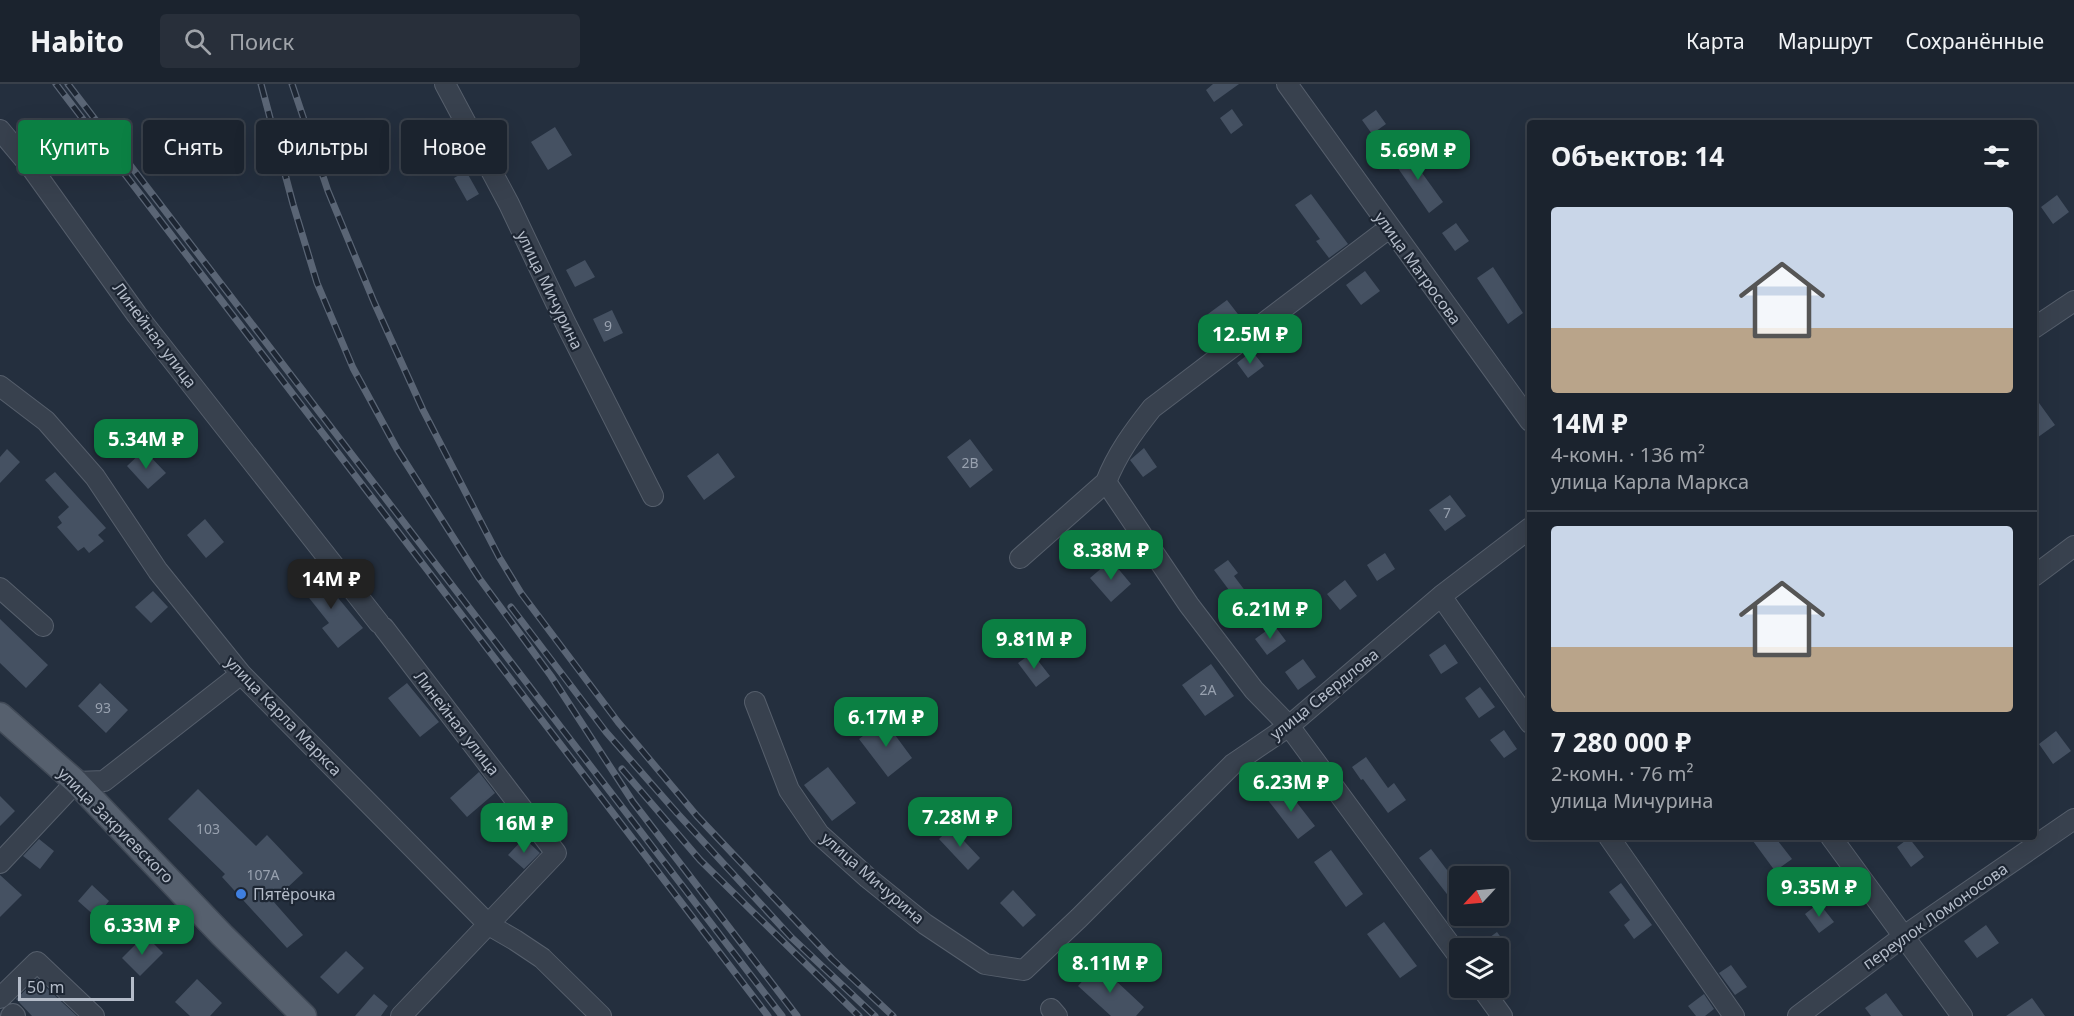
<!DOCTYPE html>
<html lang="ru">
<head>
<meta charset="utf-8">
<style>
	:root { --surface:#1b232e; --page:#282f3a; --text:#f1f3f6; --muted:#a0a4aa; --line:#39404a; --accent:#0b8043 }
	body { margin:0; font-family:"Noto Sans",sans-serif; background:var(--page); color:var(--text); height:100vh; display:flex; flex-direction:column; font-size:22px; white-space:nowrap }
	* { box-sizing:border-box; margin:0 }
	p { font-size:20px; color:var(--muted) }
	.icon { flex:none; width:33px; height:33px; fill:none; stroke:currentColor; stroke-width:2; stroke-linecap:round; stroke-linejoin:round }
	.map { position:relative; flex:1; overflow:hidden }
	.details { position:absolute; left:1527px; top:36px; width:510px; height:720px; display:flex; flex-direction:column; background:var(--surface); border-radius:6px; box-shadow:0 6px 24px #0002,0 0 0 2px var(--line) }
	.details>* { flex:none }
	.guide { position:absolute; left:18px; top:36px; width:570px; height:54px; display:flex; gap:12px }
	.needle { width:39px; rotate:244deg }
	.controls { position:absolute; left:1449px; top:782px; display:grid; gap:12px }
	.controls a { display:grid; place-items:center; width:60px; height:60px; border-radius:6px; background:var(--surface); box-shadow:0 6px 24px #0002,0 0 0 2px var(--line); font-size:30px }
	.scale { position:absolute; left:18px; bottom:15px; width:116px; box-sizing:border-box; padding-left:6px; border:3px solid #b4bcc9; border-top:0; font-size:16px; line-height:21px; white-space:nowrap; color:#b4bcc9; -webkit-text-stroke:4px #1d2633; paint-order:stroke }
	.price { position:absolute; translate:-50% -51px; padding:0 14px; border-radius:12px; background:var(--accent); color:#fff; font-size:20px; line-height:39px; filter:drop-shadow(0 2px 3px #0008) }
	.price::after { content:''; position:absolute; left:50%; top:36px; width:18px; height:14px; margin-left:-9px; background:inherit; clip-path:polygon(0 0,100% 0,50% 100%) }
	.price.on { background:#222; color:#fff }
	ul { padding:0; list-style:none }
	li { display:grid; align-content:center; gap:12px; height:318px; padding:0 24px }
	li+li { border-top:2px solid var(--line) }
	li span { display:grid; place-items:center; height:186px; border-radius:6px; color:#555 }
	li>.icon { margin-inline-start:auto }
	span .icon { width:108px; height:108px; fill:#fffc; stroke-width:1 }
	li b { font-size:26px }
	h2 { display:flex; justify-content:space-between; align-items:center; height:72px; padding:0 24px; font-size:26px }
	.pill { padding:0 21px; border-radius:6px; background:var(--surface); box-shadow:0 6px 24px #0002,0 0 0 2px var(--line); font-size:21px; line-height:54px }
	.pill.on { background:var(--accent); color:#fff }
	header { display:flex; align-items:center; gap:36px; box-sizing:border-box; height:84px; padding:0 30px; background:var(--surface); border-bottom:2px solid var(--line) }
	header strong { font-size:28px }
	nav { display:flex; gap:33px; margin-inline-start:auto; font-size:21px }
	.search { width:420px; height:54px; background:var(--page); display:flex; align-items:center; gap:15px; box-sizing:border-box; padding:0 21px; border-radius:6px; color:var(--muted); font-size:22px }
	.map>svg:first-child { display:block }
	.building { fill:#455162 }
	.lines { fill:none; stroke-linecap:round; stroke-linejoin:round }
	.minor-casing { stroke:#565f6c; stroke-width:22 }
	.major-casing { stroke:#414a57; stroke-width:27 }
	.minor { stroke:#38414e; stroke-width:20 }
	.major { stroke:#56606e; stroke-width:24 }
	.rail-casing { stroke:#5a6575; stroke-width:7 }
	.rail { stroke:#1d2633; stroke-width:4.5; stroke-dasharray:14; stroke-linecap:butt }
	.shop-dot { fill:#3f7fe0; stroke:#1d2633; stroke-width:2 }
	.labels { text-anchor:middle; stroke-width:4.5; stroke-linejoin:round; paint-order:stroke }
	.number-label { font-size:14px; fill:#98a1af }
	.street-label { font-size:16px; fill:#b4bcc9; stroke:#1d2633 }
	.poi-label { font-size:16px; fill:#b4bcc9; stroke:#1d2633; text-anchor:start }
</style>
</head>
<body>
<header>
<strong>Habito</strong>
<div class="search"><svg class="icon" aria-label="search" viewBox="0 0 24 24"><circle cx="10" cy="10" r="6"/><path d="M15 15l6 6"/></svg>Поиск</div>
<nav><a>Карта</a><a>Маршрут</a><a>Сохранённые</a></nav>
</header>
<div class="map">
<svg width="2074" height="932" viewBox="0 0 2074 932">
	<rect width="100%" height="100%" fill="#242f3e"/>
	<path class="building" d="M1213 0H1239L1214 18 1206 6Z
		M1232 25 1243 41 1231 50 1220 34Z
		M1376 26 1386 40 1372 50 1362 36Z
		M555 43 572 71 548 86 531 58Z
		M1410 65 1421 80 1417 82 1443 118 1429 129 1393 77Z
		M466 87 479 110 467 117 454 94Z
		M1311 110 1348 160 1329 174 1316 157 1320 155 1295 121Z
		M2057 111 2069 128 2053 140 2041 123Z
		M1456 139 1469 157 1455 167 1442 149Z
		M585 176 595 193 575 203 566 186Z
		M1493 183 1523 229 1508 240 1477 194Z
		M1365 187 1380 207 1361 221 1346 201Z
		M1227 216 1241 234 1223 249 1208 230Z
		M612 226 623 249 604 258 593 235Z
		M1289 238 1302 256 1288 267 1274 249Z
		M1252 267 1264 282 1248 294 1237 279Z
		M2034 312 2055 341 2034 356Z
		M970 355 993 386 970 404 947 373Z
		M1144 364 1157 383 1143 393 1130 376Z
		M7 365 20 378 0 399V373Z
		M144 366 166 389 148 405 127 382Z
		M718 369 735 393 704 416 687 392Z
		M55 388 106 444 98 451 104 457 89 469 84 463 78 467 57 443 62 439 58 433 69 423 45 396Z
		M1450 411 1466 432 1445 447 1429 426Z
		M205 435 224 458 206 474 187 451Z
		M1385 469 1395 485 1377 497 1367 481Z
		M1111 476 1131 500 1111 518 1090 494Z
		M1228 476 1238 489 1234 492 1255 520 1241 530 1231 517 1235 514 1214 486Z
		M315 486 363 544 338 564 322 544 329 539 298 500Z
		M1345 496 1357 512 1340 526 1327 510Z
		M153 507 168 523 151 539 135 523Z
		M0 535 48 581 26 604 0 579Z
		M1274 541 1286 557 1267 571 1255 555Z
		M1445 560 1458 579 1441 590 1429 571Z
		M1032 569 1050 592 1036 603 1018 579Z
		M1303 575 1316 593 1298 606 1285 588Z
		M1211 580 1234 612 1205 632 1182 601Z
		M100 599 128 626 106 649 78 622Z
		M407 599 439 638 420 653 388 614Z
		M1480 603 1495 623 1479 634 1465 614Z
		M884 636 912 674 888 693 859 655Z
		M1504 646 1517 665 1504 674 1490 656Z
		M2056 647 2071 667 2053 680 2039 660Z
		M1366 673 1388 704 1394 699 1406 716 1388 729 1363 695 1361 696 1352 683Z
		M828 683 856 719 832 737 804 701Z
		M479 688 495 709 467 733 450 714Z
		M1284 702 1315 742 1298 755 1267 715Z
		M198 705 256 762 267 751 303 789 273 817 303 851 287 864 222 793 225 790 168 735Z
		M0 712 15 727 0 742Z
		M951 743 980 774 968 786 939 755Z
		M1750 753H1775L1792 775 1775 787Z
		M524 754 540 769 524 785 508 771Z
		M1909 754 1924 773 1911 783 1897 763Z
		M39 755 54 767 40 785 23 772Z
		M1431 765 1460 803V807L1450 814 1419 774Z
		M1331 766 1363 810 1346 823 1314 778Z
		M0 791 22 811 0 833Z
		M1621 799 1652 841 1634 855 1624 841 1630 836 1609 808Z
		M92 801 109 817 96 833 78 817Z
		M1013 806 1036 831 1023 843 1000 819Z
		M1819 819 1834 838 1819 849 1805 830Z
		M1384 838 1417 882 1400 894 1367 850Z
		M1986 841 1999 859 1977 874 1964 857Z
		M1497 848 1505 859 1498 864H1475Z
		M145 851 163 869 140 892 122 874Z
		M346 867 364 884 338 910 320 893Z
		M1098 880 1144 923 1136 932H1111L1078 902Z
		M1731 881 1747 903 1735 911 1719 889Z
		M37 895 77 932H32L16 915Z
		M197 895 222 919 210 932H190L175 918Z
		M1886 909 1903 932H1871L1865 924Z
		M374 910 388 922 381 932H355Z
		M1704 910 1714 925 1705 932H1696L1688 922Z
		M2032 914 2045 932H2006Z"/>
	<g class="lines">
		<defs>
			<path id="minor" d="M445 0 509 120 565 238 653 412
				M1287 0 1530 337
				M0 46 31 83 137 231 379 539
				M2034 244 2074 217
				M0 302 46 337 95 393 158 487 241 590 489 841 515 856 542 874 601 932
				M1106 398 1189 521 1254 606 1289 642 1460 874
				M1020 474 1106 398C1117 370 1133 348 1152 324L1389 144
				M2034 492 2074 462
				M0 504 43 542
				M1441 512 1530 639
				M384 544 556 769 401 932
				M755 618 789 706 819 750 868 794 925 840 985 880 1024 886 1079 834 1233 680 1289 642 1441 512 1530 444
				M1609 753 1734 932
				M1831 753 1962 932
				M0 779 76 698 104 697 241 590
				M1481 903 1502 932
				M0 914 37 878 94 932
				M1051 925 1057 932
				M11 932 13 930 15 932
				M1798 932 1904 852 2074 735"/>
			<path id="major" d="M0 631 76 698 222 851 304 932"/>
		</defs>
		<use href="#minor" class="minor-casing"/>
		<use href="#major" class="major-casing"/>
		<use href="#minor" class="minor"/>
		<use href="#major" class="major"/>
		<defs>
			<path id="rail" d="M56 0 768 932
				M68 0 782 932
				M261 0 293 120 317 199 353 284 397 365 479 494 551 592 633 718 797 932
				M292 0 328 107 374 218 423 326 499 473 521 509 618 638 697 732 832 875 893 932
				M511 523 606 648 677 729 791 853 875 932
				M622 685 700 776 859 932"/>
		</defs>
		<use href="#rail" class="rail-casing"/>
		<use href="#rail" class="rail"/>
	</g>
	<circle class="shop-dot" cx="241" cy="810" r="6"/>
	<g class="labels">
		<g class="number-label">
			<text x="608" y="247">9</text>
			<text x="970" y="384">2В</text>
			<text x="1447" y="434">7</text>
			<text x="1208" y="611">2А</text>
			<text x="103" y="629">93</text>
			<text x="208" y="750">103</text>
			<text x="263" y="796">107А</text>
		</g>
		<g class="street-label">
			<text transform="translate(1418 184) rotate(54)" y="6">улица Матросова</text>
			<text transform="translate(550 206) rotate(64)" y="6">улица Мичурина</text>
			<text transform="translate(155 251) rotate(53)" y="6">Линейная улица</text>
			<text transform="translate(1324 610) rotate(-39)" y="6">улица Свердлова</text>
			<text transform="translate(284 632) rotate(46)" y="6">улица Карла Маркса</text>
			<text transform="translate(457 639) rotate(52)" y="6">Линейная улица</text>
			<text transform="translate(116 741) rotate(45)" y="6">улица Закриевского</text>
			<text transform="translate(873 794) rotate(41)" y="6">улица Мичурина</text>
			<text transform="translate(1935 832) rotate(-35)" y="6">переулок Ломоносова</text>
		</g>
		<g class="poi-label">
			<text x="253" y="816">Пятёрочка</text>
		</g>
	</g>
</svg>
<div class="controls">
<a><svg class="needle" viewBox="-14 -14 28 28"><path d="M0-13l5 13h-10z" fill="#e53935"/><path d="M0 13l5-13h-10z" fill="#a0a4aa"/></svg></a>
<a><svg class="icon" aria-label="layers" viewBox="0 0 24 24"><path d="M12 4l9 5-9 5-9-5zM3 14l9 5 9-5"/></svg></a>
</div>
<div class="scale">50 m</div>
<b class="price" style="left:1418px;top:97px">5.69M ₽</b>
<b class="price" style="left:1250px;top:281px">12.5M ₽</b>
<b class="price" style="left:146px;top:386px">5.34M ₽</b>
<b class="price" style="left:1111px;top:497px">8.38M ₽</b>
<b class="price on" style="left:331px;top:526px">14M ₽</b>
<b class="price" style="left:1270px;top:556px">6.21M ₽</b>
<b class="price" style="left:1034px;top:586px">9.81M ₽</b>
<b class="price" style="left:886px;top:664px">6.17M ₽</b>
<b class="price" style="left:1291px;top:729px">6.23M ₽</b>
<b class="price" style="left:960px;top:764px">7.28M ₽</b>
<b class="price" style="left:524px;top:770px">16M ₽</b>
<b class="price" style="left:1819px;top:834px">9.35M ₽</b>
<b class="price" style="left:142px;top:872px">6.33M ₽</b>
<b class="price" style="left:1110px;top:910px">8.11M ₽</b>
<div class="guide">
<a class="pill on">Купить</a>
<a class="pill">Снять</a>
<a class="pill">Фильтры</a>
<a class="pill">Новое</a>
</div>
<section class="details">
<h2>Объектов: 14<svg class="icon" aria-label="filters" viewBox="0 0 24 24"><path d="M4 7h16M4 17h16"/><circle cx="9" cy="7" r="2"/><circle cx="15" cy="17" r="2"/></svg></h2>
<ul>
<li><span style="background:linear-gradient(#c9d6e8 65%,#b9a48a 0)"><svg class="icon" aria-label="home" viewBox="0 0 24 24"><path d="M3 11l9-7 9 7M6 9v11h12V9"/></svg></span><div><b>14M ₽</b><p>4-комн. · 136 m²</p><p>улица Карла Маркса</p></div></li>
<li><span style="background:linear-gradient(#c9d6e8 65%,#b9a48a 0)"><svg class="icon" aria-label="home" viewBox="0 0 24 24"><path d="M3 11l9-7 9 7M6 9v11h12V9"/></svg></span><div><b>7 280 000 ₽</b><p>2-комн. · 76 m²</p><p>улица Мичурина</p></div></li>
</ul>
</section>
</div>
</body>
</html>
